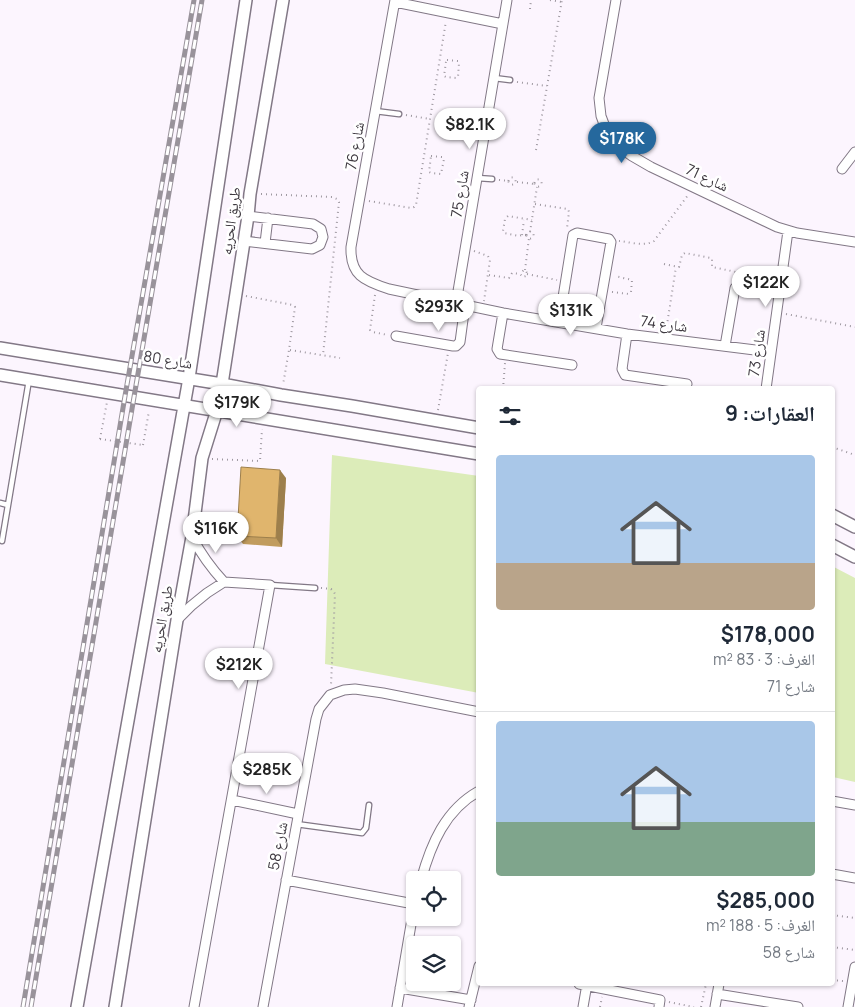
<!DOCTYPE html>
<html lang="ar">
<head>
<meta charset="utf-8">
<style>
	:root { --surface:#fff; --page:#f2f2f3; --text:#1f2937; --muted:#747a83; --line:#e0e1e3; --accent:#25689d }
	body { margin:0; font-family:Manrope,"Noto Naskh Arabic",sans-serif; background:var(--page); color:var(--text); direction:rtl; height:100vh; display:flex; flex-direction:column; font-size:19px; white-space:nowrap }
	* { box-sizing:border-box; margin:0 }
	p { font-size:16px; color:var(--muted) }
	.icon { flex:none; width:28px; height:28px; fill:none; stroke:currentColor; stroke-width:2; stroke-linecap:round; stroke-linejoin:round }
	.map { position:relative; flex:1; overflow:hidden; direction:ltr }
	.sheet { position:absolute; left:476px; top:386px; width:359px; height:600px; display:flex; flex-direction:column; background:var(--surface); border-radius:5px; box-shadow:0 1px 4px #0004; direction:rtl }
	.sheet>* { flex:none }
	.buttons { position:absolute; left:406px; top:871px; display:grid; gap:10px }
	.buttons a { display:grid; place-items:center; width:55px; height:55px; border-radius:5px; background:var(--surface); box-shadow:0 1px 4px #0004; font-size:25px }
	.price { position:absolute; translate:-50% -42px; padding:0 11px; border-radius:18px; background:#fff; color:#222; font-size:16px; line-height:32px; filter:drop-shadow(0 1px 2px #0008) }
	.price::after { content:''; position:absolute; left:50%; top:30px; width:15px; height:11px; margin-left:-8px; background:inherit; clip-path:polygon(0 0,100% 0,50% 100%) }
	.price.selected { background:var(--accent); color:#fff }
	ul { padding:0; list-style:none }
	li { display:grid; align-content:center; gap:10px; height:265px; padding:0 20px }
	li+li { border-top:1px solid var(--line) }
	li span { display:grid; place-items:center; height:155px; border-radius:5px; color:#555 }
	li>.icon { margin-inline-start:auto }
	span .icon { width:90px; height:90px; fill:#fffc; stroke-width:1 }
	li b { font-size:21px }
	h2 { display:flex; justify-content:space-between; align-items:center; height:60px; padding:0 20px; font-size:21px }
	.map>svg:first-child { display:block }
	.green { fill:#dcecb9 }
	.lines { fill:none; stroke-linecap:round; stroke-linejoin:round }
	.service-casing { stroke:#827886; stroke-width:7 }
	.minor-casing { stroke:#827886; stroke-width:11 }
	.tertiary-casing { stroke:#827886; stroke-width:14 }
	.path { stroke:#9e98a0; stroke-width:2; stroke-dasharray:1 4; stroke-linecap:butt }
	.service { stroke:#fff; stroke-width:4.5 }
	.minor { stroke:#fff; stroke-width:9 }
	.tertiary { stroke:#fff; stroke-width:11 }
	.rail-casing { stroke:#99939b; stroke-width:5 }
	.rail { stroke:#fff; stroke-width:3; stroke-dasharray:9; stroke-linecap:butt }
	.path-bridge { stroke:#9e98a0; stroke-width:2; stroke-dasharray:1 4; stroke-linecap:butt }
	.wall { fill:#c19c5e }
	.shaded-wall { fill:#9d7f4c }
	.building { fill:#e0b56d; stroke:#9d7f4c }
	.labels { text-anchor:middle; stroke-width:5; stroke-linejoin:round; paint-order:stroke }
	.street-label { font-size:15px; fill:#3f3a41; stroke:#fff }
</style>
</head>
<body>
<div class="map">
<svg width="855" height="1007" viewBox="0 0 855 1007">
	<rect width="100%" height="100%" fill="#fcf5fe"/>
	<path class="green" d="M332 455 479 476V693L325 664Z
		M832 566 855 578V782L833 777Z"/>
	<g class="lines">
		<defs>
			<path id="service" d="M494 78 510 80
				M375 111 399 114
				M484 136 466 132 468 114 472 112 487 114
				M477 178 492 179
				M0 503 8 505
				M2 541 29 380
				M270 585 315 588
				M296 824 362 833 366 828 369 805"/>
			<path id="minor" d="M395 0 351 247C350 275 364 281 389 289L503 313 627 334 771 352
				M616 0 599 98 601 116 607 132 618 146 632 156 651 167 777 227 797 233 855 242
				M395 2 503 24
				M842 169 855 152
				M244 241 312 249 320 245 323 237 321 229 313 224 248 216
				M265 243 268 218
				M456 303 507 0
				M503 313 497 349 500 354 572 365
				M559 322 573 235 577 233 609 239 611 242 596 328
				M627 334 622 369 625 375 687 384
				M396 336 453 346H456L460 342 465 305
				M725 346 735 288
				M766 389 788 231
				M192 537C201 554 211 568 224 582
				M177 620 191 606 207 593 224 582 270 585 194 1007
				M232 800 298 814
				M832 801 855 805
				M832 874 855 878
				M286 880 414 904
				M421 880C431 844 445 810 479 791
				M579 984 660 1000 659 1007
				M400 988 471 1000
				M717 994 798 1007
				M263 1007 316 719 319 709 330 695 344 690 355 689 383 693 479 712
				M397 1007 415 901
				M469 1007 479 966
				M583 1007 587 984
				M715 1007 719 984
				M848 1007 855 967"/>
			<path id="tertiary" d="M0 348 222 384 281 395 352 406 479 428
				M0 375 479 454
				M832 515 855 527
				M832 545 855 557
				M77 1007 189 378 246 0
				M115 1007 177 620 192 537 202 458 217 410 222 384 248 216 250 194 283 0"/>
		</defs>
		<use href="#service" class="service-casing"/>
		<use href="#minor" class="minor-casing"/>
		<use href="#tertiary" class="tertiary-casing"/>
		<path class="path" d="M550 0 562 2
			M530 9 531 0
			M447 60 458 61 459 63 458 77 456 78 446 77 444 76 446 62Z
			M517 82 547 86
			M406 115 430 119
			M536 150 562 0
			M431 156 442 157 444 159 441 174 431 173 429 172Z
			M508.5 181a3.5 3.5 0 1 1 7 0a3.5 3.5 0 1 1-7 0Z
			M534.5 183a3.5 3.5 0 1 1 7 0a3.5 3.5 0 1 1-7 0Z
			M499 180 509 181
			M517 182 535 184
			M261 194 332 197 337 199 339 202 323 355
			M369 201 411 208 414 207 416 205 446 21
			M535 204 568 209 569 212 567 228
			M526.5 235a3.5 3.5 0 1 1 7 0a3.5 3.5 0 1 1-7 0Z
			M530 232 537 187
			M522 235 524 220
			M526 235H522L519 236 504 233 503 231 505 219 508 216 532 220
			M619 241C630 242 644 247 654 241L688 195
			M474 251 488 256 490 260 484 301
			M664 264 679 267 682 255 685 253 711 258 712 259V267L736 272 737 274 736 278
			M525 270 529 238
			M527 274 557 280
			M489 275 509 278 512 273 520 274 523 277 526 276 527 273 525 270 523 271 520 274
			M612 292 629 294 631 292 632 280 615 276
			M375 295 370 330 373 332 388 335
			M246 296 293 305 295 307 289 350 283 385
			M786 314 855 327
			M666 331 676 267
			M290 350 340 358
			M503 389 505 363
			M438 410 448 353
			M100 439 107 402
			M143 445 149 411
			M832 447 855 455
			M212 459 260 461 262 429
			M321 588 331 589 334 592 335 594 331 685
			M832 915 855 918
			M832 947 855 950
			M832 980 843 981
			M669 1002 694 1007
			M600 1007 602 997
			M701 1007 706 984"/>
		<use href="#service" class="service"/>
		<use href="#minor" class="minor"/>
		<use href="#tertiary" class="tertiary"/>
		<defs>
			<path id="rail" d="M23 1007 125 396 194 0
				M31 1007 134 397 202 0"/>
		</defs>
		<use href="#rail" class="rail-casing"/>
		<use href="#rail" class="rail"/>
		<path class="path-bridge" d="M100 439 143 445"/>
	</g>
	<path class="wall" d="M286 478 282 547 243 544 237 536Z"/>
	<path class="shaded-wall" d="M280 470 286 478 282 547 276 538Z"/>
	<path class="building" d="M241 467 280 470 276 538 237 536Z"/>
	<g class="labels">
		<g class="street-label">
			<text transform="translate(355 146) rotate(-80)" y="5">شارع 76</text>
			<text transform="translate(707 178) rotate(25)" y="5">شارع 71</text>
			<text transform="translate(460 194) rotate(-81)" y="5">شارع 75</text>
			<text transform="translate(231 221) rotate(-82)" y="5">طريق الحريه</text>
			<text transform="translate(664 324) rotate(7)" y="5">شارع 74</text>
			<text transform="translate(757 353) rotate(-82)" y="5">شارع 73</text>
			<text transform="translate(168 360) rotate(9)" y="5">شارع 80</text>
			<text transform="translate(162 619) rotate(-80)" y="5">طريق الحريه</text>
			<text transform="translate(278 846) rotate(-79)" y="5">شارع 58</text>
		</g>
	</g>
</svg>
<div class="buttons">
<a><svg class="icon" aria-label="locate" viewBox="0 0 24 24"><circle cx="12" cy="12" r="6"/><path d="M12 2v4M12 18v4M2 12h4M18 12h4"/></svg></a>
<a><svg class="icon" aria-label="layers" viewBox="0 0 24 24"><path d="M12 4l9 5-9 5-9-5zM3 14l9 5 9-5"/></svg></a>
</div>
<b class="price" style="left:470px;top:150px">$82.1K</b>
<b class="price selected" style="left:622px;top:164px">$178K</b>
<b class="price" style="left:766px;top:308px">$122K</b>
<b class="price" style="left:439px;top:332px">$293K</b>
<b class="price" style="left:571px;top:336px">$131K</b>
<b class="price" style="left:237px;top:428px">$179K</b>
<b class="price" style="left:216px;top:554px">$116K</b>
<b class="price" style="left:239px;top:690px">$212K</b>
<b class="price" style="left:267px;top:795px">$285K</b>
<section class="sheet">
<h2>العقارات: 9<svg class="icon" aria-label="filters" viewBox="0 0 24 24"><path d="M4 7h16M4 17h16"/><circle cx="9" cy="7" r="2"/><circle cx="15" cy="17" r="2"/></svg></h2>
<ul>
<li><span style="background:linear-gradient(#a9c7e8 70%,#b9a48a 0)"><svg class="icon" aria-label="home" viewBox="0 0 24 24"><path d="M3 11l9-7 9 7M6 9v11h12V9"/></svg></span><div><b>$178,000</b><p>الغرف: 3 · 83 m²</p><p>شارع 71</p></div></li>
<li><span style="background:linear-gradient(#a9c7e8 65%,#7fa58c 0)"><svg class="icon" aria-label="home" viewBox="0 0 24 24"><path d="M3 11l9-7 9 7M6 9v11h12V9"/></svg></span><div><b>$285,000</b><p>الغرف: 5 · 188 m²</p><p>شارع 58</p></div></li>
</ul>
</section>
</div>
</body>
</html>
